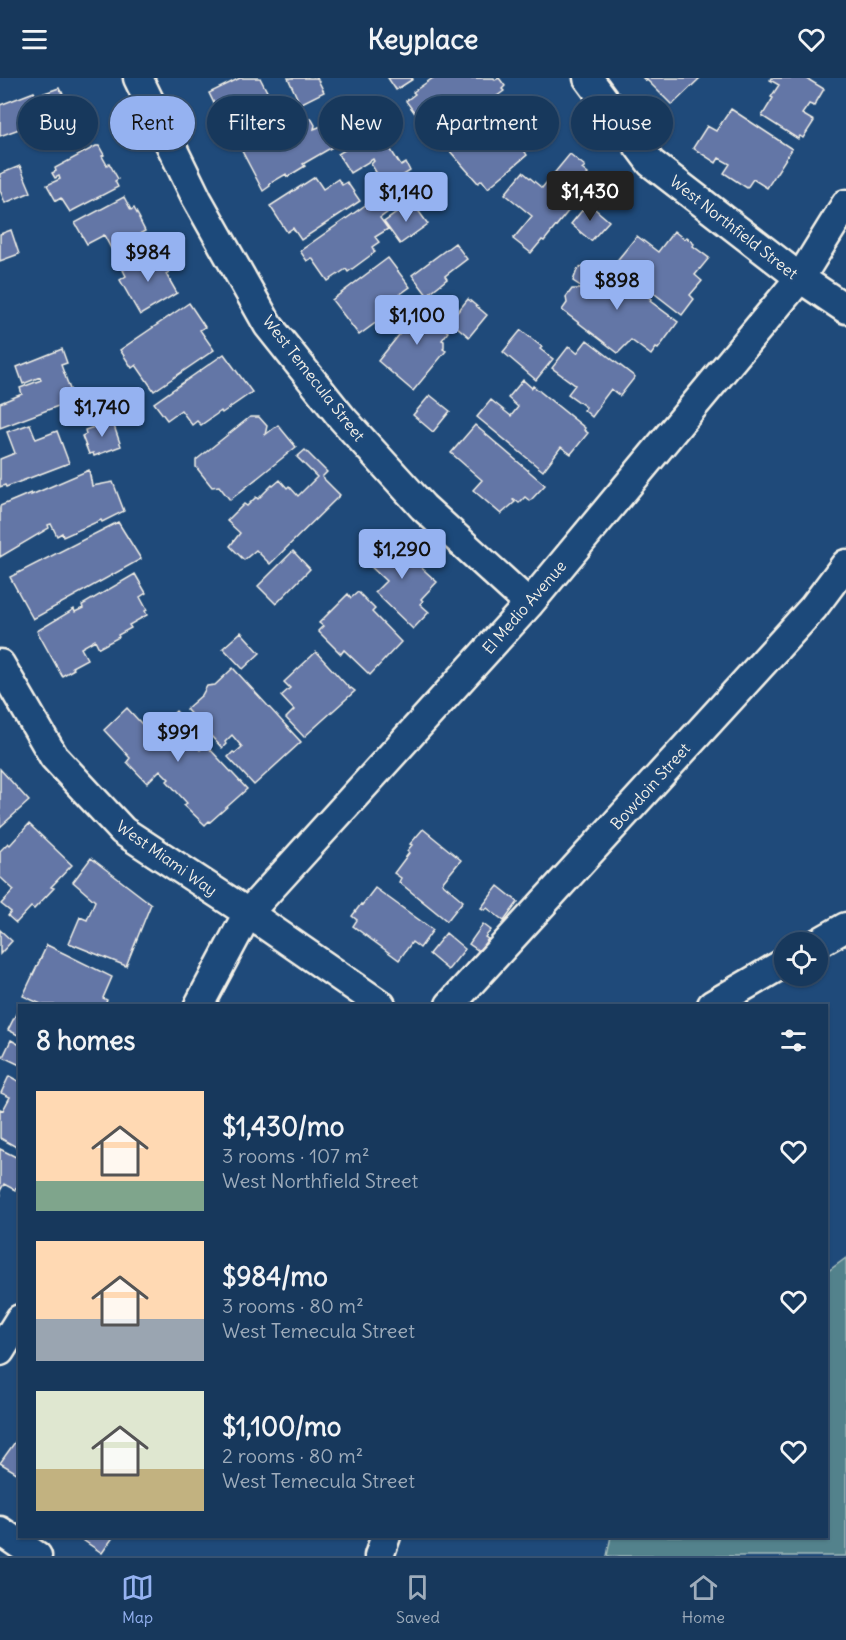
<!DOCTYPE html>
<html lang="en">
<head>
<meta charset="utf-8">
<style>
	:root { --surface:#17385c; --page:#203f62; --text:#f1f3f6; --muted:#9eacbb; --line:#365272; --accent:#95b2f1 }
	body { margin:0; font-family:Delius,sans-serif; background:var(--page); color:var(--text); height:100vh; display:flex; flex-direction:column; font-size:22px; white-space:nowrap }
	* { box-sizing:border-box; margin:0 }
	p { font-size:20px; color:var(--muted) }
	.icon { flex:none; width:33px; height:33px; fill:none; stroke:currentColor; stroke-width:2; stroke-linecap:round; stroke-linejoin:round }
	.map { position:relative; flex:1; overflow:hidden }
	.drawer { position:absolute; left:18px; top:926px; width:810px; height:534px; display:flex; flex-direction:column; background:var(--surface); border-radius:0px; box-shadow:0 2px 4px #0004,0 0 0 2px var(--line) }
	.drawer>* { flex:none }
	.hud { position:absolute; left:18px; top:18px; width:810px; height:54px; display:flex; gap:12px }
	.buttons { position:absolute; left:774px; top:854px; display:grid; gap:12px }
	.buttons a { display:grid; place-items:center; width:54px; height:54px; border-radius:50%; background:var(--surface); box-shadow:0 2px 4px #0004,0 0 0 2px var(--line); font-size:30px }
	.price { position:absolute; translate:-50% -51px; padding:0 14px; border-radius:6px; background:var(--accent); color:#111; font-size:20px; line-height:39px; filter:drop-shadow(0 2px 3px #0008) }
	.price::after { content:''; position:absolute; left:50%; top:36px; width:18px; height:14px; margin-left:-9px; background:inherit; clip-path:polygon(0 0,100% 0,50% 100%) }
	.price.current { background:#222; color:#fff }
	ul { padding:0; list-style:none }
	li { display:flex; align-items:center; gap:18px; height:150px; padding:0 18px }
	li span { display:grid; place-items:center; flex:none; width:168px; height:120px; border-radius:0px; color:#555 }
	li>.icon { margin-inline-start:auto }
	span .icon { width:72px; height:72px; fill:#fffc; stroke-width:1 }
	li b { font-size:26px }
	h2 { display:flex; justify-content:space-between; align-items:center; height:72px; padding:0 18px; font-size:26px }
	.tag { padding:0 21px; border-radius:27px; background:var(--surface); box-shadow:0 2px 4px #0004,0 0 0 2px var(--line); font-size:21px; line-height:54px }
	.tag.current { background:var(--accent); color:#111 }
	header { display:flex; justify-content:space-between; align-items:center; height:78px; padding:0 18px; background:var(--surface); font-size:27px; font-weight:700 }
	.tabs { display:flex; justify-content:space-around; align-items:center; height:84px; border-top:2px solid var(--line); background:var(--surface); font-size:16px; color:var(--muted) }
	.tabs a { display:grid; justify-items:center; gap:3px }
	.tabs .current { color:var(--accent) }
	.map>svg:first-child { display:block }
	.green { fill:#53828c; stroke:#a4baba; stroke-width:1.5 }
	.building { fill:#6476a6; stroke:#f4f1e8; stroke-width:1.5 }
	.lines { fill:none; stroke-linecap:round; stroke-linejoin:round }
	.minor-casing { stroke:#f4f1e8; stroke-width:33 }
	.minor { stroke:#1f4a7a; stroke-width:28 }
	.labels { text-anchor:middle; stroke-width:6; stroke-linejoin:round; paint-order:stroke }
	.street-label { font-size:16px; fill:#f4f1e8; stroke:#1f4a7a }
</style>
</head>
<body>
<header><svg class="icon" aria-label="menu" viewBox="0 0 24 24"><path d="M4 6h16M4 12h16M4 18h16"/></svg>Keyplace<svg class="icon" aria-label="heart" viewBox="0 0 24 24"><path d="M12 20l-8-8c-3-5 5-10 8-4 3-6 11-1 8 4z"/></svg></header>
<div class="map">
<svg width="846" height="1478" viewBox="0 0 846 1478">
	<rect width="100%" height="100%" fill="#1f4a7a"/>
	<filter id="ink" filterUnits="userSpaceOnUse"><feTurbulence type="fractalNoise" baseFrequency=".0167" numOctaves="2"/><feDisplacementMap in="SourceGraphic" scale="12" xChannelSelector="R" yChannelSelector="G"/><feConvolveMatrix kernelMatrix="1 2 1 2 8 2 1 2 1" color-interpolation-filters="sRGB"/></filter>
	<g filter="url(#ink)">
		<path class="green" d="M846 1180V1478H607L611 1458H826L827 1194Z"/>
		<path class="building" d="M240 0H260L276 31 228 54 209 15Z
			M288 0H317L324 14 300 26Z
			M388 0H412L413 1 396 12Z
			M433 0H494L495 2 499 0 505 8 502 11 504 13 486 26 484 23 468 35 471 39 436 64 406 23 415 16 413 14Z
			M643 0H700L672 27 647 2 646 3Z
			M771 0H806L824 11 814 28 809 26 802 36 814 43 803 60 800 58 798 61 762 38 773 20 771 19 779 7 770 2Z
			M59 10 61 14H62L71 37 84 32 91 50 37 68 30 47 0 58V27L34 14 36 18Z
			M515 19 536 44 532 47 541 57 539 58 541 61 525 74 527 77 488 110 482 102 478 105 449 72 502 27 503 28Z
			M731 31 792 71 767 110 753 101 747 110 724 95 730 86 719 80 716 85 693 70 707 48 716 53Z
			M299 37 301 41 307 38 308 40H311L315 47 314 51 324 47 336 67 303 86 305 88 287 99 286 96 269 106 270 108 263 113 242 73 246 71 243 67H246Z
			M376 53 382 62 384 61 401 88 406 85 410 93 388 107 385 103 382 104 371 86 374 83 373 81 350 95 338 76Z
			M96 68H99L104 77 102 78 107 87 109 85 118 101 115 103 118 109 70 134 61 120 56 123 47 107 60 101 59 98 55 100 52 95 56 93 55 90Z
			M570 76 585 88 582 91 588 96 585 100 591 105 544 163 542 162 531 175 513 161 532 138 505 116 523 94 542 110Z
			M20 88 31 114 5 125 0 112V96Z
			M315 99 323 111 338 101 342 107 347 104 360 123 301 162 293 150 287 154 270 128Z
			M124 119 131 132 134 130 140 141H139L145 153 141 155 147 167 125 179 123 176 116 180 104 157 87 166 75 145Z
			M377 119 388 134 380 140 388 151 375 159 379 164 372 169 375 174 348 194 346 191 328 203 312 180 307 183 300 173Z
			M412 124 428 146 400 166 384 144Z
			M588 125 609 143 591 163 571 146Z
			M11 152 19 176 0 183V156Z
			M674 153 684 161 686 159 694 166 693 168 709 180 695 197 702 203 690 217 694 221 682 237 615 185 637 158 658 174Z
			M455 165 467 181 445 198 447 201 427 217 412 197Z
			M157 173 169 194 166 196 177 215 140 237 120 202 126 198 123 192Z
			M388 180 410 209 395 220 400 227 359 257 332 222Z
			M586 186 591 187 598 192 602 187 642 217 643 215 651 221 650 223 678 244 658 271 656 270 651 277 631 262 618 275 562 232 567 225 566 219 572 211H581L582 209 573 203 577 192Z
			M433 219 448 232 437 245 448 254 442 262 444 263V269L443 271 446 273 413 313 378 283 420 231 422 232Z
			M468 221 487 237 469 259 450 243Z
			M189 225 205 249 200 252 214 272 154 313 136 287 132 290 120 272Z
			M521 252 542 269 540 271 553 281 536 302 503 274Z
			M587 262 635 299 620 318 611 311 599 327 600 328 592 339 584 332 586 329 568 316 575 307 552 290 569 268 577 275Z
			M62 271 67 285 61 287 74 322 0 350V325L22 316 20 310 41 302 40 299 23 306 17 289Z
			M224 276 252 314 222 335 221 333 201 347 197 343 192 347 181 332 167 342 154 325Z
			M523 302 532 310 533 308 585 350 584 352 588 355 571 376 561 369 543 393 477 339 491 322 511 338 518 329 508 320Z
			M430 317 450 333 433 354 413 337Z
			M250 339H259L267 348 265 357 278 347 296 369 230 422 219 408 212 409 196 389V382Z
			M109 340 110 343 112 342 121 368 94 378 93 375 89 376 82 358 86 356 85 352 103 346 102 343Z
			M30 346 36 361 57 353 69 385 6 409 5 407 0 409V381L15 375 7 354Z
			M475 347 545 407 530 423 525 419 519 425 514 421 513 422 515 424 501 436 473 412 482 402 451 375Z
			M305 372 327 394 322 399 340 417 270 486 256 472 244 482 230 468 240 455 227 443 244 426 247 428 256 419 258 421 272 407 273 408 280 402 287 410 289 408 298 418 317 399 297 379Z
			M89 392 92 408 113 404 124 433 102 444 101 442 63 459 62 455 57 458 51 446 48 447 49 450 0 479V428L31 415V417Z
			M118 444 141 481 33 541 10 499Z
			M395 454 408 467 410 465 416 472 415 474 417 476 412 481 437 504 421 521 423 523 420 526 429 534 413 551 375 514 386 503 366 484Z
			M293 473 310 491 276 526 258 508Z
			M135 496 146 515 140 519 147 532 145 533 147 537 129 547 131 550 118 557 119 559 99 570 95 562 81 570 87 581 72 589 74 591 62 598 37 553 74 531 75 534 83 530 82 527Z
			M358 514 375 531 372 534 401 564 370 597 344 572 341 576 318 553 323 548 319 545 348 516 351 520Z
			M241 554 260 575 243 591 223 570Z
			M316 574 350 611 351 610 355 613 304 659 286 640 294 632 281 618 290 610 284 604Z
			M233 590 301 664 254 707 228 679 233 674 235 675 242 669 232 657 225 664 226 666 222 670 186 631 202 617 207 608 215 607Z
			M127 630 152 657 176 633 195 654 189 659 200 672 206 667 247 711 210 744 209 743 205 747 184 727 187 725 167 703 169 701 160 692 147 705 127 684 130 680 104 652Z
			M0 691 29 723 0 749Z
			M29 746 72 787 51 809 54 810 34 831 31 829 16 845 8 838 11 834 1 826 14 812 0 799V773L8 765 10 767Z
			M423 751 461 782 442 805 463 823 447 843 399 804 401 800 394 795 409 775 407 773 412 767 410 766Z
			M91 780 151 826 126 888 69 865 80 839 87 842 95 823 73 804Z
			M498 808 518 824 504 843 487 830 485 832 481 830Z
			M375 810 433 852 420 870 412 864 399 882 353 848 357 842 352 838 361 826 362 827Z
			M483 846 491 852 485 859 488 861 479 873 469 866Z
			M0 852 12 863 0 876Z
			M446 855 465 871 448 892 429 876Z
			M47 867 112 899 103 920 107 922 105 927H43L23 918Z
			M18 932H20V958L8 952Z
			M11 962 20 967V987L3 979Z
			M9 998 20 1004V1071L0 1060V1031L3 1032 10 1019 1 1015Z
			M0 1071 20 1081V1104L15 1112 4 1106 0 1113 1 1117 0 1119Z
			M20 1357V1397L0 1385Z
			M77 1458H114L102 1475Z"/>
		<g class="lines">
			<defs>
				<path id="minor" d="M138 0 197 121 268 247 342 340 423 429 529 526
					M588 0 651 85 800 200 846 231
					M0 586 54 679 123 753 248 835 381 927
					M818 865 846 849
					M199 927 248 835 529 526 800 200 846 126
					M450 927 813 530 846 486
					M712 927 784 885
					M0 1273 20 1241
					M0 1453 37 1478
					M379 1478 386 1458"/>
			</defs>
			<use href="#minor" class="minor-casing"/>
			<use href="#minor" class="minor"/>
		</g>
	</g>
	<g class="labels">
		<g class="street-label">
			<text transform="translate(734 149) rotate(38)" y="6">West Northfield Street</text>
			<text transform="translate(314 300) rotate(52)" y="6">West Temecula Street</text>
			<text transform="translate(524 529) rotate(-49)" y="6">El Medio Avenue</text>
			<text transform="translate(650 708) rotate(-48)" y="6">Bowdoin Street</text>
			<text transform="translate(167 780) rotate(35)" y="6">West Miami Way</text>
		</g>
	</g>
</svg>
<div class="buttons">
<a><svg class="icon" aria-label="locate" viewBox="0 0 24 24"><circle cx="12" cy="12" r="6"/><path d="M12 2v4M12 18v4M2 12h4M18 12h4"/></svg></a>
</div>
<b class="price current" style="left:590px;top:144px">$1,430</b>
<b class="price" style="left:406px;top:145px">$1,140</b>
<b class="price" style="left:148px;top:205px">$984</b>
<b class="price" style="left:617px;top:233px">$898</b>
<b class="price" style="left:417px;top:268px">$1,100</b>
<b class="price" style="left:102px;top:360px">$1,740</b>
<b class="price" style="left:402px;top:502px">$1,290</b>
<b class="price" style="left:178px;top:685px">$991</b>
<div class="hud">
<a class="tag">Buy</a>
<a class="tag current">Rent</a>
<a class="tag">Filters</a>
<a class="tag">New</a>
<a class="tag">Apartment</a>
<a class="tag">House</a>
</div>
<section class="drawer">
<h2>8 homes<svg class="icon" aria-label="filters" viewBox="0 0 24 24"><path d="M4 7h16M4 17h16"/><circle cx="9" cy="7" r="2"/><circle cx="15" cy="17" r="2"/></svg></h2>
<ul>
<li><span style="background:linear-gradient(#ffd9b3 75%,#7fa58c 0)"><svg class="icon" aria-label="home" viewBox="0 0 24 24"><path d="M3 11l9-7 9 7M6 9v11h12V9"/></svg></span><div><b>$1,430/mo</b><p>3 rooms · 107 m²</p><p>West Northfield Street</p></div><svg class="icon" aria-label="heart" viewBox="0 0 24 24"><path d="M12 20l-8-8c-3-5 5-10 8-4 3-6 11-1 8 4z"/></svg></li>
<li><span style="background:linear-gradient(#ffd9b3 65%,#9aa5b1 0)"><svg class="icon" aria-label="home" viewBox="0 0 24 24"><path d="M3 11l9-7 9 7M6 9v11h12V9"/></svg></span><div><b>$984/mo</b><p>3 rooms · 80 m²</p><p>West Temecula Street</p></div><svg class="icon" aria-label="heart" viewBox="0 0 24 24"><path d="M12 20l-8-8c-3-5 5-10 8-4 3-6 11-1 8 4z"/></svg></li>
<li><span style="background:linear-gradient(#dfe7d0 65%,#c2b280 0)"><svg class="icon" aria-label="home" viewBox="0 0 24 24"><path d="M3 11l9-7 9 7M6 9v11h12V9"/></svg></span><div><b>$1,100/mo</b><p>2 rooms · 80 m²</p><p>West Temecula Street</p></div><svg class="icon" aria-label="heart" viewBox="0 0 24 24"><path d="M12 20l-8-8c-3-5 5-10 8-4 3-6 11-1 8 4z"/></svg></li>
</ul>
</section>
</div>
<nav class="tabs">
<a class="current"><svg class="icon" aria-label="map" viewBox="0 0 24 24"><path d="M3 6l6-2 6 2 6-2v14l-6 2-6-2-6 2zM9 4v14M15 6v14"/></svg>Map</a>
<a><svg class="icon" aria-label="saved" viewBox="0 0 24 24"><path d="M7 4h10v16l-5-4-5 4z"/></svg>Saved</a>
<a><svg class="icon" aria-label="home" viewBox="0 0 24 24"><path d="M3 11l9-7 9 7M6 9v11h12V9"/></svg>Home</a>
</nav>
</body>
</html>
